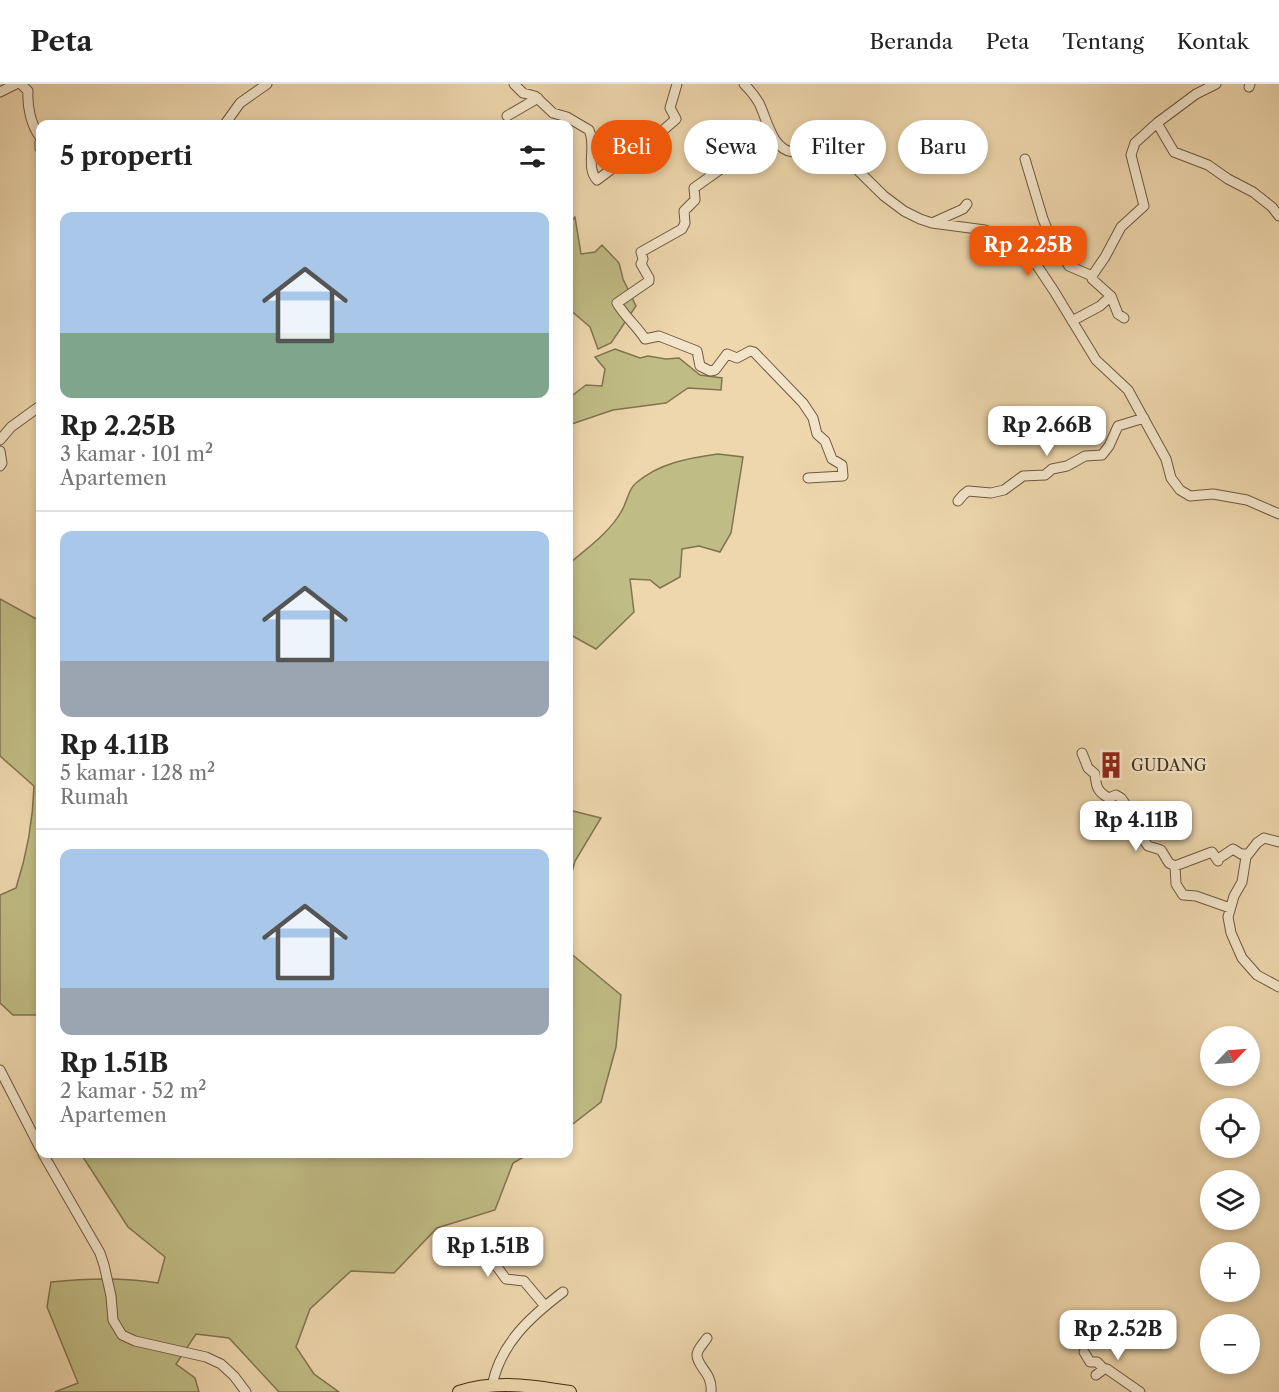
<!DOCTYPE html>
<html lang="id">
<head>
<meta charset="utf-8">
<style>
	:root { --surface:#fff; --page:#f2f2f2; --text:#222; --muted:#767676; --line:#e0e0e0; --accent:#ea580c }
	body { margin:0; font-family:"Libre Caslon Text",serif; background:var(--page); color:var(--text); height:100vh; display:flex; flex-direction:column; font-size:22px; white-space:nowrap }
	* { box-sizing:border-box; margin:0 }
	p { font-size:20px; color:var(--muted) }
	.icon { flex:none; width:33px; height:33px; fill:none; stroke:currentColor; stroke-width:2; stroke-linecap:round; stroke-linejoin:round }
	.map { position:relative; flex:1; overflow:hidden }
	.drawer { position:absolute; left:36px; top:36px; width:537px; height:1038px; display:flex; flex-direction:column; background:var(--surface); border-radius:12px; box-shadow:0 3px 9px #0003 }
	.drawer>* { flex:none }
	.top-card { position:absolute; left:591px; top:36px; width:570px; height:54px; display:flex; gap:12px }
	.needle { width:39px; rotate:65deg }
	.controls { position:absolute; left:1200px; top:942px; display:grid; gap:12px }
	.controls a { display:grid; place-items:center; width:60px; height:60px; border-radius:50%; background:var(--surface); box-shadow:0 3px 9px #0003; font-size:30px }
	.price { position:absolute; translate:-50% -51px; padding:0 14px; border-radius:12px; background:#fff; color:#222; font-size:20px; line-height:39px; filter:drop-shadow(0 2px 3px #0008) }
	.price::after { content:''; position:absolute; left:50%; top:36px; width:18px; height:14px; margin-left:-9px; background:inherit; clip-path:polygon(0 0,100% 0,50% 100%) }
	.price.selected { background:var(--accent); color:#fff }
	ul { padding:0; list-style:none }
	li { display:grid; align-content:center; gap:12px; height:318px; padding:0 24px }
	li+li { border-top:2px solid var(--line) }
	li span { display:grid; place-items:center; height:186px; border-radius:12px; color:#555 }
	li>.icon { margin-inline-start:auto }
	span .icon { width:108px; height:108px; fill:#fffc; stroke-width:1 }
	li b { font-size:26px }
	h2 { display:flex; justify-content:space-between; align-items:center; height:72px; padding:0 24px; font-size:26px }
	.chip { padding:0 21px; border-radius:27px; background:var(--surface); box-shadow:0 3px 9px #0003; font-size:21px; line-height:54px }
	.chip.selected { background:var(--accent); color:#fff }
	header { display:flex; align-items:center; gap:36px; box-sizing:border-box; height:84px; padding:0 30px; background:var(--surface); border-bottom:2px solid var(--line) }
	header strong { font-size:28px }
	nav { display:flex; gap:33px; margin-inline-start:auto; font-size:21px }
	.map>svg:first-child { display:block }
	.green { fill:#c0bc85; stroke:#817450; stroke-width:1.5 }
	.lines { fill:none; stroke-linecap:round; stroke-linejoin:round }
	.minor-casing { stroke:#6d5840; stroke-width:11 }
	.major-casing { stroke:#422d1b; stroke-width:14 }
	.minor { stroke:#f4e5ca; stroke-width:9 }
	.major { stroke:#eed7ad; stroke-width:12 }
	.labels { text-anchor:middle; stroke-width:4.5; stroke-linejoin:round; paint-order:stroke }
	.poi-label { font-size:16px; fill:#422d1b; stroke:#f4e5ca; text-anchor:start }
</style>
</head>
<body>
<header>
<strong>Peta</strong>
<nav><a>Beranda</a><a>Peta</a><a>Tentang</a><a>Kontak</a></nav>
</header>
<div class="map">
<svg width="1279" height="1308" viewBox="0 0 1279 1308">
	<rect width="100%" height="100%" fill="#eed7ad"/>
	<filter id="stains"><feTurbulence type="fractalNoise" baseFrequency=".00333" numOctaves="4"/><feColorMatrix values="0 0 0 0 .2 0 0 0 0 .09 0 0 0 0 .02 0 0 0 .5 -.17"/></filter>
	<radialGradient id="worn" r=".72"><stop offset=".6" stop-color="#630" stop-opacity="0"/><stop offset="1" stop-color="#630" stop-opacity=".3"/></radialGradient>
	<path class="green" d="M575 133 581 170 595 168 602 161 619 179 623 195 636 222 611 259 598 265 590 243 569 225V139Z
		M615 265 640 274 648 272 666 275 679 274 700 291 722 294 721 306 688 304 666 319 613 326 569 341V314L586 301 602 302 605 285 595 273Z
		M718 370 743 373 731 449 720 468 699 462 682 465 680 493 660 504 650 496 630 495 634 528 596 565 569 550V480C587 464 609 449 621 428 627 419 628 405 636 399 659 379 689 374 718 370Z
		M0 515 40 537V931H13L0 919V811L16 804C27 770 33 738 34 702L0 672Z
		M569 726 601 734 575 777 569 799Z
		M569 868 621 911 616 963 601 1018 569 1043Z
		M81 1070H529L513 1079 495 1126 437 1144 394 1189 351 1187 310 1225 296 1263 314 1290 339 1308H279L229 1254 196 1250 176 1280 195 1294 199 1308H55L78 1299 47 1223 51 1198C88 1194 122 1193 158 1199L165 1173 128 1143Z"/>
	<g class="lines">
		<defs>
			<path id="minor" d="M21 0 28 7C27 23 31 41 40 53
				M514 0 523 9 535 12 553 29 567 33 589 46C597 62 585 83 597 96L613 84 623 68 653 55 676 35 670 24 677 0
				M744 0C750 6 755 12 759 19 767 35 772 66 793 68 806 69 816 58 829 58L884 112 904 127 920 135 932 139 985 146 1006 155 1032 174 1054 207 1096 276 1128 306 1166 375 1171 394 1180 406 1190 412 1213 410 1247 416 1279 430
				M1249 3 1250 0
				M0 8 16 0
				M507 32 538 14
				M1157 39 1174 68 1208 81 1228 95 1253 108 1272 123 1279 132
				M225 40 240 19 267 0
				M774 54 749 70 732 77 694 104 695 116 684 127 685 139 682 145 641 168 643 175 641 180 649 194V197L617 219C625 233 637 242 645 255L659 252 697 267 700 282 710 287 715 286 727 270 737 274 750 267 754 268 803 319 813 334 817 350 825 357 832 375 842 381 843 392 808 394
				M40 58V64
				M1025 75 1043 135 1050 152 1069 182 1092 192
				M932 139 963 125 967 120
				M1111 212 1118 230 1124 234
				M1072 237 1100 222 1111 212 1092 195V192L1105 173 1121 143 1144 122 1131 71 1135 59 1157 39 1196 10 1216 0
				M0 356 11 343 40 322
				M0 367 2 379 0 382
				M958 417 963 411 968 407 991 409 1004 406 1023 392 1045 391 1052 385 1067 382 1085 372 1102 371 1109 362 1118 342 1144 334
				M1082 669 1088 684 1095 690C1096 702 1097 708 1109 714L1116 711 1121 714 1129 725 1127 732 1148 762 1161 766 1169 779 1175 782 1176 800 1183 811 1196 812 1230 824
				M1279 758 1264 754 1257 759 1246 773 1242 798 1234 812 1228 833 1231 849 1242 874 1257 891 1279 903
				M1221 773 1233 765 1241 770H1248
				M1175 782 1212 768 1218 777
				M0 986 40 1064
				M43 1070 100 1169 104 1181 111 1212 113 1236 122 1251 135 1257 206 1273 221 1280 234 1292 246 1308
				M478 1157 506 1195 524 1197 545 1222
				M707 1254C704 1259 697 1265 697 1271 697 1283 713 1289 711 1308
				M1084 1268 1090 1278H1097L1104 1285
				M1096 1291 1104 1285H1107L1140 1308
				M492 1302C500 1260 530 1233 563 1208"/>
			<path id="major" d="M459 1308C495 1296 533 1302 570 1308"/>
		</defs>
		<use href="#minor" class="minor-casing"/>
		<use href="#major" class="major-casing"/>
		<use href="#minor" class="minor"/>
		<use href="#major" class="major"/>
	</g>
	<defs>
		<symbol id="building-bare" viewBox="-9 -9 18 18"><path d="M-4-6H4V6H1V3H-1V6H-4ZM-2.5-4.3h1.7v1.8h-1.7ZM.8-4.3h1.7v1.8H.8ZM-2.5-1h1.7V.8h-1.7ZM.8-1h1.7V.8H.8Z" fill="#8f2418" stroke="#f4e5ca" stroke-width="2.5" paint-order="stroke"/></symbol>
	</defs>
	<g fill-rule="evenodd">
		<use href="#building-bare" x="1092" y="662" width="38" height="38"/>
	</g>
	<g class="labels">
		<g class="poi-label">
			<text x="1131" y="687">GUDANG</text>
		</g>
	</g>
	<rect width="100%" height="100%" filter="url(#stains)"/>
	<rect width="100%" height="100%" fill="url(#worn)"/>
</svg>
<div class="controls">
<a><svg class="needle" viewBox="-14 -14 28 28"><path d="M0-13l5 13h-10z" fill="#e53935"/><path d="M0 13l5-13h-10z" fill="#767676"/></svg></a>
<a><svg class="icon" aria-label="locate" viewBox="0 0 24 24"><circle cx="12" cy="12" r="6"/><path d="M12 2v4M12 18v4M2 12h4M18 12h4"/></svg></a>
<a><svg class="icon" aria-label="layers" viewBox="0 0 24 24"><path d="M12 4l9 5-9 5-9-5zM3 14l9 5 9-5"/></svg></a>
<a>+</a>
<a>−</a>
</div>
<b class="price selected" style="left:1028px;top:193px">Rp 2.25B</b>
<b class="price" style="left:1047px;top:373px">Rp 2.66B</b>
<b class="price" style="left:1136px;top:768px">Rp 4.11B</b>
<b class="price" style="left:488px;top:1194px">Rp 1.51B</b>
<b class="price" style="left:1118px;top:1277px">Rp 2.52B</b>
<div class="top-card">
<a class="chip selected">Beli</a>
<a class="chip">Sewa</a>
<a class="chip">Filter</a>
<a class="chip">Baru</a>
</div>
<section class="drawer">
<h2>5 properti<svg class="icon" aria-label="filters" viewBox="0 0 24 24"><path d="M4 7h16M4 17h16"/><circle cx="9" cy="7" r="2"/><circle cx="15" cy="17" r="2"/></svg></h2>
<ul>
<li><span style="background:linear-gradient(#a9c7e8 65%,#7fa58c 0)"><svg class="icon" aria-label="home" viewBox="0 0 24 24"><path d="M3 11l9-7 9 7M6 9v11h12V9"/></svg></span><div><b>Rp 2.25B</b><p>3 kamar · 101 m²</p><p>Apartemen</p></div></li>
<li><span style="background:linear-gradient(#a9c7e8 70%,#9aa5b1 0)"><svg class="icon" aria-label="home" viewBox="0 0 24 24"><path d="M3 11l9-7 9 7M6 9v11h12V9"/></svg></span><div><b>Rp 4.11B</b><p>5 kamar · 128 m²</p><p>Rumah</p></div></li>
<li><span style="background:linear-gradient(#a9c7e8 75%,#9aa5b1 0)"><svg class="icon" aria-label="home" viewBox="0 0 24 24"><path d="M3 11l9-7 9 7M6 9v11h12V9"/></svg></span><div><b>Rp 1.51B</b><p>2 kamar · 52 m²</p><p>Apartemen</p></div></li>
</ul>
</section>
</div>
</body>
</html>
